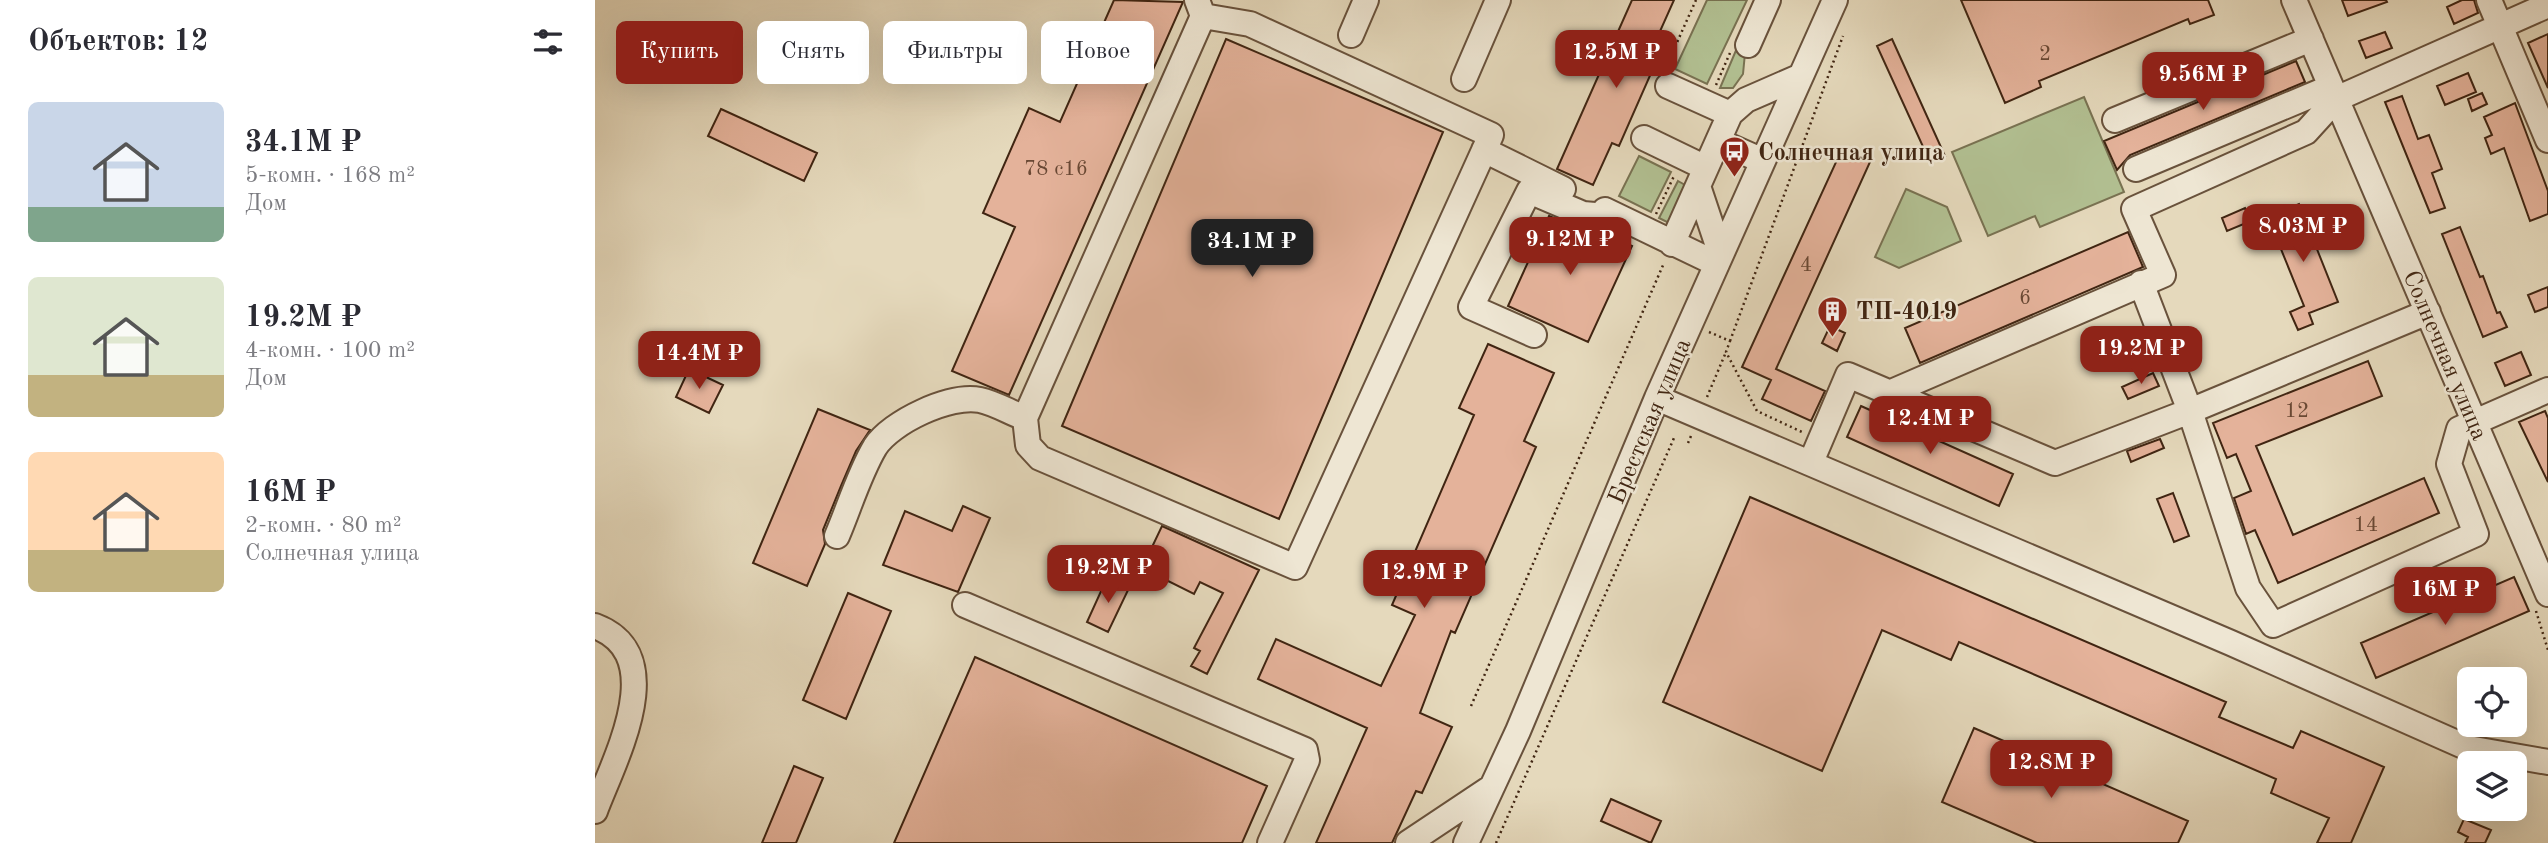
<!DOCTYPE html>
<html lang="ru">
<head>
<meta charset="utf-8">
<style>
	:root { --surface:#fff; --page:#f2f2f3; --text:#2b2b33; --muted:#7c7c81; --accent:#8f2418 }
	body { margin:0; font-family:"Old Standard TT",serif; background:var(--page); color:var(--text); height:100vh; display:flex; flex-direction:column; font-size:26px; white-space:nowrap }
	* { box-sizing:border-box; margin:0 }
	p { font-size:23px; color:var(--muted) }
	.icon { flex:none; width:38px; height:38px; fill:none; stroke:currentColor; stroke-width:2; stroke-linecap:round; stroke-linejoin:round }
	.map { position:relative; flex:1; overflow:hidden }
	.side { display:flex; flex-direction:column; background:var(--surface); width:595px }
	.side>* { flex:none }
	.banner { position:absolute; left:21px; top:21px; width:665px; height:63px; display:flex; gap:14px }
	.controls { position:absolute; left:1862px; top:667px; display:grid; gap:14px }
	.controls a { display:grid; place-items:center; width:70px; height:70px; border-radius:10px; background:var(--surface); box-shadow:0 7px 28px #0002; font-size:35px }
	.price { position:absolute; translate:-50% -60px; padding:0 16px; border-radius:14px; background:var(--accent); color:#fff; font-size:23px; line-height:46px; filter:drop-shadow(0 2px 4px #0008) }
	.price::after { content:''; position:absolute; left:50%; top:42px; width:21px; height:16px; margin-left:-10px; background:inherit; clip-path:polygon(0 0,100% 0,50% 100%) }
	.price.active { background:#222; color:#fff }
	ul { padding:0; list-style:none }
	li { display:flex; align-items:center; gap:21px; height:175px; padding:0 28px }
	li span { display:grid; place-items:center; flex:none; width:196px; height:140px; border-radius:10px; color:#555 }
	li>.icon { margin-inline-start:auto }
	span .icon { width:84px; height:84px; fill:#fffc; stroke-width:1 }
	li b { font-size:30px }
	h2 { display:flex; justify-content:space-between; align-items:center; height:84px; padding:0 28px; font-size:30px }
	.pill { padding:0 24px; border-radius:10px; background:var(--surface); box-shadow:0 7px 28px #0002; font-size:24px; line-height:63px }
	.pill.active { background:var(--accent); color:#fff }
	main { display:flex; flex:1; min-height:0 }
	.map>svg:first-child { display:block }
	.green { fill:#b2c092; stroke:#797252; stroke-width:2 }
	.building { fill:#e4b29a; stroke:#402512; stroke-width:2 }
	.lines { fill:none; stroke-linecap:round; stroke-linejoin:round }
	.minor-casing { stroke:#69523c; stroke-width:28 }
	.path { stroke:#402512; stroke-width:2.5; stroke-dasharray:2 3.5; stroke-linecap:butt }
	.minor { stroke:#eee6d3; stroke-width:24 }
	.labels { text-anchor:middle; stroke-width:5; stroke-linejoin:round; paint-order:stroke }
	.number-label { font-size:21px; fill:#694834 }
	.poi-label { font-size:24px; font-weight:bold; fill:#402512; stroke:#eee6d3; text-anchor:start }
	.street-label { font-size:24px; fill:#402512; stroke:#eee6d3 }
</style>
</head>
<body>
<main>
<section class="side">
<h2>Объектов: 12<svg class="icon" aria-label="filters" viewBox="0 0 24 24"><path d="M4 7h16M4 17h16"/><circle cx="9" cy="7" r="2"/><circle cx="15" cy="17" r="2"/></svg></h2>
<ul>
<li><span style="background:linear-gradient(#c9d6e8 75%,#7fa58c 0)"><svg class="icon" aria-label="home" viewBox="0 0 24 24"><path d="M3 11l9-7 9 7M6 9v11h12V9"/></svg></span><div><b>34.1M ₽</b><p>5-комн. · 168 m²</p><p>Дом</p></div></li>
<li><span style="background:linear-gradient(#dfe7d0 70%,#c2b280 0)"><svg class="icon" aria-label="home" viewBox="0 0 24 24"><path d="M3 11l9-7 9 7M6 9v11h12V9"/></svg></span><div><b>19.2M ₽</b><p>4-комн. · 100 m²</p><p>Дом</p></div></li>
<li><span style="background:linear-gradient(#ffd9b3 70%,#c2b280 0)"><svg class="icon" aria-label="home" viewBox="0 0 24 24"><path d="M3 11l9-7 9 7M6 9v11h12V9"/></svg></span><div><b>16M ₽</b><p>2-комн. · 80 m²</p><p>Солнечная улица</p></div></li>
</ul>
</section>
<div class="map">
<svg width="1953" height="843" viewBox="0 0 1953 843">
	<rect width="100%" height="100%" fill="#e5d9bc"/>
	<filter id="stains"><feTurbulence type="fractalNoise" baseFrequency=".00286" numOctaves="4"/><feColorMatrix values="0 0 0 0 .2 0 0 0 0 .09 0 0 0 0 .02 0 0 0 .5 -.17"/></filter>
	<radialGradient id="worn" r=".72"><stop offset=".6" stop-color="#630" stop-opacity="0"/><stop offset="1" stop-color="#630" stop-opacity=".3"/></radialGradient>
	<path class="green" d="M1112 0H1152L1112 84 1080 69Z
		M1142 48 1150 53 1148 74 1138 88H1125Z
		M1489 97 1529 192 1445 227 1440 216 1393 236 1357 152Z
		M1044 156 1076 172 1056 212 1024 196Z
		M1083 181 1097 189 1078 225 1064 218Z
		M1311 189 1352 207 1366 241 1304 268 1280 257Z"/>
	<path class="building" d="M519 0 588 2 414 395 357 371 420 227 388 213 434 108 465 122Z
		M1037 0H1079L1053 58 1061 62 1024 146 1017 143 998 185 962 169Z
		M1366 0H1613L1619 15 1595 24 1593 19 1444 81 1446 87 1410 103Z
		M1747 0H1791L1792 2 1753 16Z
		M1867 0H1879L1883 13 1859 24 1852 7Z
		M1790 32 1797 48 1771 58 1764 41Z
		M1953 34V88L1933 43Z
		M631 39 848 132 684 519 467 426Z
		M1297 39 1350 156 1335 162 1282 46Z
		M1701 61 1710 82 1535 155 1522 170 1509 141Z
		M1873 73 1881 92 1850 105 1842 86Z
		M1887 93 1892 104 1877 111 1873 99Z
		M1807 96 1823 139 1834 135 1847 169 1837 173 1850 208 1835 213 1790 102Z
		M1920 103 1953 191V214L1935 221 1909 148 1896 154 1890 138 1897 135 1889 117Z
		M126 109 222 153 209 181 113 136Z
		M1247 149 1275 162 1181 369 1230 391 1216 421 1167 399 1176 380 1147 367Z
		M1704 204 1743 302 1714 313 1718 324 1703 330 1695 312 1709 306 1673 217Z
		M1650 208 1656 221 1632 231 1627 218Z
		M954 216 983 228 1003 230 1037 246 993 342 913 306Z
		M1865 227 1885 277 1888 276 1902 313 1905 312 1912 327 1888 337 1847 234Z
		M1533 232 1548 267 1325 363 1310 328Z
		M1953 287V307L1940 312 1933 295Z
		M1235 326 1250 333 1242 351 1227 343Z
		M893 344 959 373 929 441 941 447 860 633 856 631 825 713 857 727 827 793 821 791 797 843H721L772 728 663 679 681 639 786 686 820 615 797 605 879 415 864 408Z
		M1926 352 1936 375 1910 386 1900 363Z
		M1773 361 1787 396 1661 446 1698 535 1829 478 1844 513 1683 583 1660 530 1651 534 1639 498 1656 491 1641 454 1632 458 1618 423Z
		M94 369 128 385 114 413 81 397Z
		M1558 373 1564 386 1533 399 1527 387Z
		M1266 406 1418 474 1404 506 1252 437Z
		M223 409 275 430 261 451 246 486 228 530 230 544 212 586 158 563Z
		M1950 411 1953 418V482L1924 422Z
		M1565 439 1569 448 1536 462 1532 451Z
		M1578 493 1594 536 1579 542 1562 499Z
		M1155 497 1631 702 1624 717 1698 748 1706 731 1789 767 1756 843H1722L1734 818 1676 793 1681 779 1364 642 1356 660 1287 630 1227 771 1068 702Z
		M368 506 395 518 363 592 288 565 310 511 357 531Z
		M567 526 664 570 612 674 596 666 605 651 599 648 628 593 605 582 599 594 547 568Z
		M1919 577 1934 611 1781 678 1766 643Z
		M512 578 534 588 513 632 492 622Z
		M253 593 296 611 251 719 208 700Z
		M380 657 672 786 647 843H299Z
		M1379 728 1593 821 1583 843H1442L1347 802Z
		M199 766 228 778 201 843H167Z
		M1016 799 1066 821 1056 843 1006 821Z
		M1869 819 1896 830 1890 843H1870L1873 837 1863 832Z"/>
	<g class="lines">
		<defs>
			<path id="minor" d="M602 0 608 16 655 24 896 135 700 567 445 458 433 445 430 418 608 16
				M1699 0 1953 594
				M1894 0 1953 140
				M756 35 771 0
				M1153 45 1173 0
				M869 79 903 0
				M1073 86 1135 114
				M1520 120 1716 39
				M1049 138 1111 168
				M1123 141 1168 161
				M889 150 968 189
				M1541 169 1736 87
				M1103 186 1126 255
				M1010 210 1122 264
				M1077 244 1135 114 1151 100 1206 76
				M1546 283 1595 411 1653 588 1678 625 1881 534 1854 464 1864 429 1953 390
				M939 335 876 307 934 191 988 214 1024 217
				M1294 393 1568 275 1539 209 1711 132 1741 99 1953 5
				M1062 398 1636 643 1873 748 1953 762
				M1216 462 1253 375 1460 463 1595 411 1833 312
				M242 536C254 508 264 474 280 447 296 422 355 394 385 400 400 403 416 413 430 418
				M370 605 710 750 712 760 675 843
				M0 626C77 655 19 760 0 811
				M813 843 897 787
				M871 843 923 731 1062 398 1240 0"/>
		</defs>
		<use href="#minor" class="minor-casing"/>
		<path class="path" d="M1071 67 1101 0
			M1121 85 1135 53
			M1061 214 1079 176
			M1114 332 1135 341 1131 352 1162 411 1207 432
			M1135 341 1248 36
			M1112 397 1131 352
			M1093 443 1096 436
			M1941 611 1953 650
			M876 706 1069 263
			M901 843 1079 438"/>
		<use href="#minor" class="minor"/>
	</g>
	<defs>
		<symbol id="bus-pin" viewBox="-11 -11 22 30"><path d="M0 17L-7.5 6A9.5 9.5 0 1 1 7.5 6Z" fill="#8f2418" stroke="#eee6d3"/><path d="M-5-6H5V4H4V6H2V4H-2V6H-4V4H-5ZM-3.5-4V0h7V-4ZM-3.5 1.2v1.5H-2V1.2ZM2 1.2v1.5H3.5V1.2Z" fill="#fff"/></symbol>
		<symbol id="building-pin" viewBox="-11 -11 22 30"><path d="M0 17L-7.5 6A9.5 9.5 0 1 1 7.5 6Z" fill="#8f2418" stroke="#eee6d3"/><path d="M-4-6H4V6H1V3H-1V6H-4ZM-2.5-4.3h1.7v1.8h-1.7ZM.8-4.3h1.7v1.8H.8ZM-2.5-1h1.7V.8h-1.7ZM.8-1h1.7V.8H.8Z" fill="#fff"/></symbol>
	</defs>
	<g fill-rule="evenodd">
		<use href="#bus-pin" x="1122" y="134" width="35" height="47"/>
		<use href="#building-pin" x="1220" y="294" width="35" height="47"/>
	</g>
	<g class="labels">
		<g class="number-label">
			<text x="1450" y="60">2</text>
			<text x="461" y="175">78 с16</text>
			<text x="1211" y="271">4</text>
			<text x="1430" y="304">6</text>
			<text x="1702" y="417">12</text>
			<text x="1771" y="531">14</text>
		</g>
		<g class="poi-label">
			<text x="1163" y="160">Солнечная улица</text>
			<text x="1261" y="319">ТП-4019</text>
		</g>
		<g class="street-label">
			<text transform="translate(1851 355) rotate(67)" y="8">Солнечная улица</text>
			<text transform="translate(1054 421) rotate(-67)" y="8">Брестская улица</text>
		</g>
	</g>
	<rect width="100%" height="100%" filter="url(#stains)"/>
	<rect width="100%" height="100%" fill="url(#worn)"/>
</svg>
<div class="controls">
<a><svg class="icon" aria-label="locate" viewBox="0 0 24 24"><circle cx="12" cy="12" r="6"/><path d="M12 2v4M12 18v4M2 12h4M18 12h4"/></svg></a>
<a><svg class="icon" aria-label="layers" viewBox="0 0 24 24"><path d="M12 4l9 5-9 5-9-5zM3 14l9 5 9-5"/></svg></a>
</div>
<b class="price" style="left:1021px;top:90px">12.5M ₽</b>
<b class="price" style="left:1608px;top:112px">9.56M ₽</b>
<b class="price" style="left:1708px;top:264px">8.03M ₽</b>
<b class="price" style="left:975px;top:277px">9.12M ₽</b>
<b class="price active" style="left:657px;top:279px">34.1M ₽</b>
<b class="price" style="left:1546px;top:386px">19.2M ₽</b>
<b class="price" style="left:104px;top:391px">14.4M ₽</b>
<b class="price" style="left:1335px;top:456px">12.4M ₽</b>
<b class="price" style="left:513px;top:605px">19.2M ₽</b>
<b class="price" style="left:829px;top:610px">12.9M ₽</b>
<b class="price" style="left:1850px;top:627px">16M ₽</b>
<b class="price" style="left:1456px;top:800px">12.8M ₽</b>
<div class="banner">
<a class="pill active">Купить</a>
<a class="pill">Снять</a>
<a class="pill">Фильтры</a>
<a class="pill">Новое</a>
</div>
</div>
</main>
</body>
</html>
